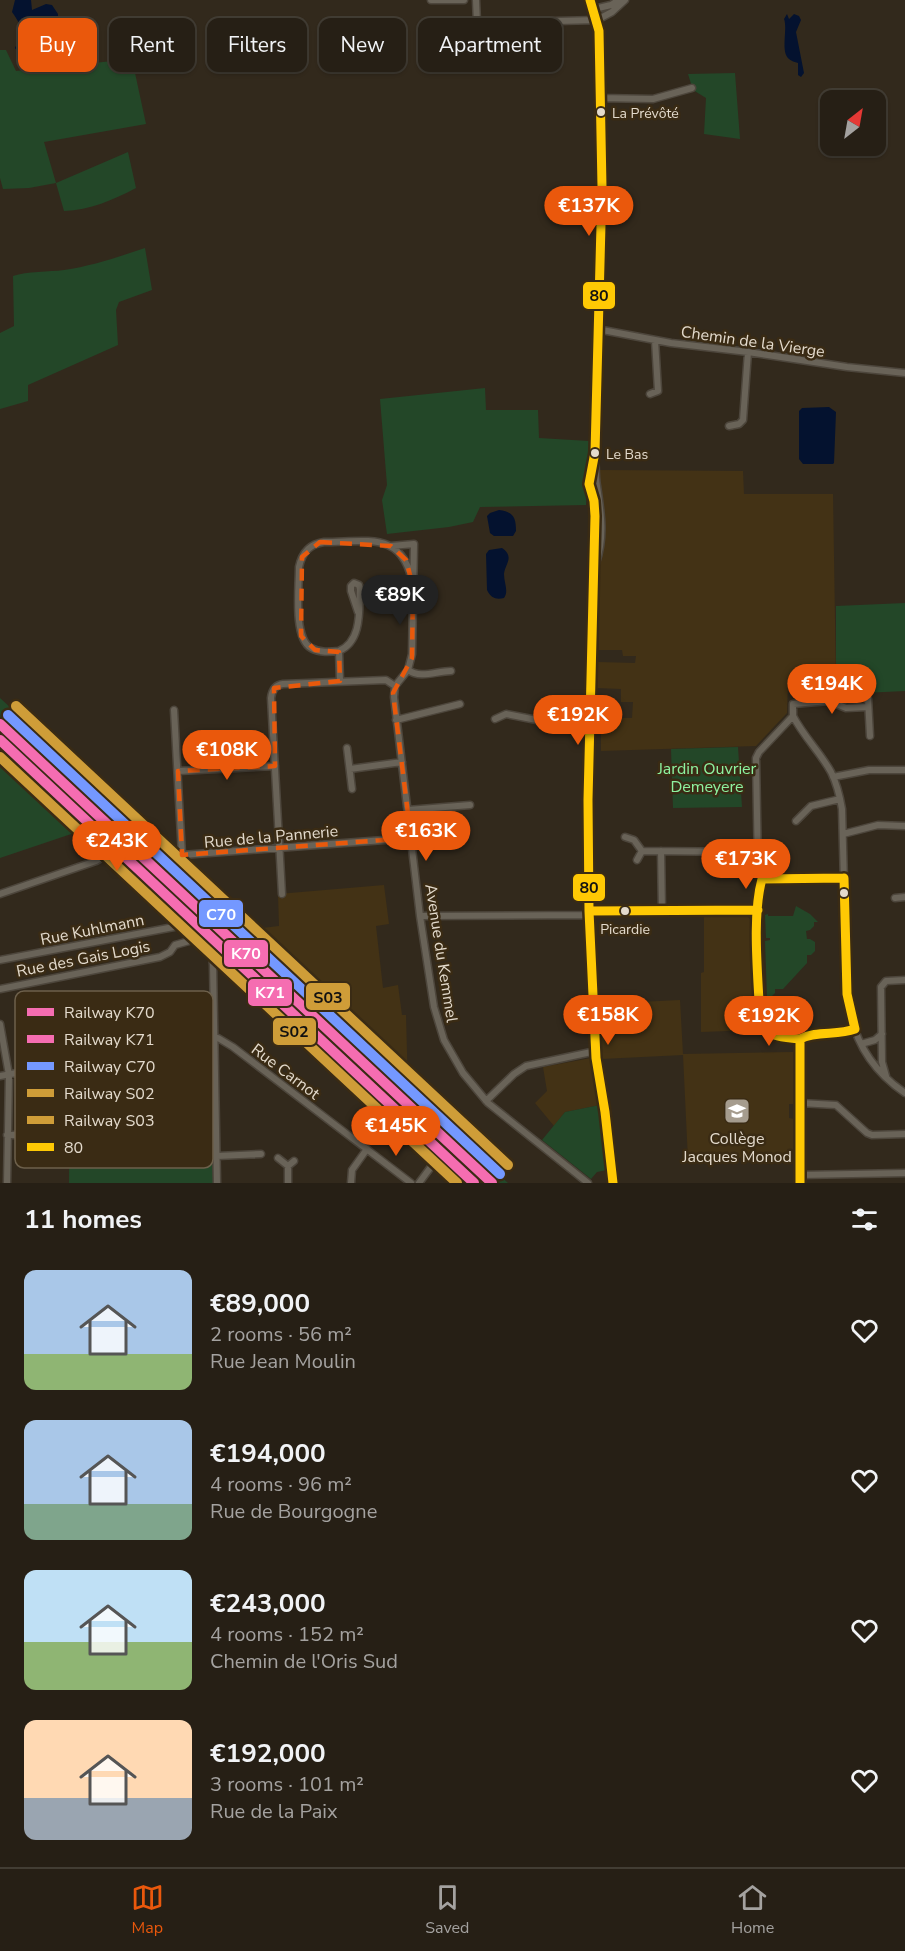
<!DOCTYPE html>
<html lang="en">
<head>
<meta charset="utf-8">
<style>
	:root { --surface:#261f15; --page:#2e271e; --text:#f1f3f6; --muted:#a4a2a0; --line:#423d34; --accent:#ea580c }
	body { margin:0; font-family:"Nunito Sans",sans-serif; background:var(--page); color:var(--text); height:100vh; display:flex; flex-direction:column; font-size:22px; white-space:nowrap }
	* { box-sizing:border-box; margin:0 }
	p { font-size:20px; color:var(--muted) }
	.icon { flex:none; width:33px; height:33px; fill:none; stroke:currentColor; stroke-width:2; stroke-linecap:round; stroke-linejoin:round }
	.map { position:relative; height:1183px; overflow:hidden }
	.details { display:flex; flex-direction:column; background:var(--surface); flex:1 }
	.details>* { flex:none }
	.guide { position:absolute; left:18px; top:18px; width:600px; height:54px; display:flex; gap:12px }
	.needle { width:39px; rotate:31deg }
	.controls { position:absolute; left:820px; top:90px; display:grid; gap:12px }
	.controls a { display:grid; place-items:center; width:66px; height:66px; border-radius:12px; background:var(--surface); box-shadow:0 2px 4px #0004,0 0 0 2px var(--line); font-size:30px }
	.price { position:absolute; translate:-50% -51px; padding:0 14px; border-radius:21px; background:var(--accent); color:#fff; font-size:20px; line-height:39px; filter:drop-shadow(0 2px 3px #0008) }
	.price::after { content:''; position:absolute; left:50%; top:36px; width:18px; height:14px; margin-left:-9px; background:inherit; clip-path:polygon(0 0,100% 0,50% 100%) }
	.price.active { background:#222; color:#fff }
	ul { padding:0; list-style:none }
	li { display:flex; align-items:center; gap:18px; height:150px; padding:0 24px }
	li span { display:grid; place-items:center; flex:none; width:168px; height:120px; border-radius:12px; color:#555 }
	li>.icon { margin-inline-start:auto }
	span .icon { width:72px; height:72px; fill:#fffc; stroke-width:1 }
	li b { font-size:26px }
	h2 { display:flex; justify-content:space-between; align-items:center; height:72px; padding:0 24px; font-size:26px }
	.tag { padding:0 21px; border-radius:12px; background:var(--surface); box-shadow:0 2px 4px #0004,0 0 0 2px var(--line); font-size:21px; line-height:54px }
	.tag.active { background:var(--accent); color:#fff }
	.tabs { display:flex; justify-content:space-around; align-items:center; height:84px; border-top:2px solid var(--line); background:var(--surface); font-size:16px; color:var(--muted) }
	.tabs a { display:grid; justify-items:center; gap:3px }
	.tabs .active { color:var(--accent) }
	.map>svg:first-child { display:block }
	.built { fill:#433215 }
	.green { fill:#234728 }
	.water { fill:#04122f }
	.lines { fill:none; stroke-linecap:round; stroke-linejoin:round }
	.minor-casing { stroke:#4d463c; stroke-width:9 }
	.minor { stroke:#696358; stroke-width:6 }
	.bus-1-casing { stroke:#3a2b14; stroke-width:14 }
	.bus-1 { stroke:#ffc904; stroke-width:9 }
	.rail-1-casing { stroke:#3a2b14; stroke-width:15 }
	.rail-2-casing { stroke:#3a2b14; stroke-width:15 }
	.rail-3-casing { stroke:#3a2b14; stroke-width:15 }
	.rail-4-casing { stroke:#3a2b14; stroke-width:15 }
	.rail-5-casing { stroke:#3a2b14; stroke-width:15 }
	.rail-1 { stroke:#f56db1; stroke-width:10 }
	.rail-2 { stroke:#f56db1; stroke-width:10 }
	.rail-3 { stroke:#7498ff; stroke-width:10 }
	.rail-4 { stroke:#cf9d38; stroke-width:10 }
	.rail-5 { stroke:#cf9d38; stroke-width:10 }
	.marked { fill:none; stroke:#e8590c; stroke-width:4.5; stroke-dasharray:12 8; stroke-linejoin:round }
	.bus-dot { fill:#e3dacc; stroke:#3a2b14; stroke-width:2 }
	.labels { text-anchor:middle; stroke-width:5; stroke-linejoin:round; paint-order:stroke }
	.bus-label { font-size:14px; fill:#e3dacc; stroke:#3a2b14; text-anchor:start }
	.street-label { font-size:16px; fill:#e3dacc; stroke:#3a2b14 }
	.park-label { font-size:16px; fill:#8df2a0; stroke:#3a2b14 }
	.poi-label { font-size:16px; fill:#e3dacc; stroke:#3a2b14 }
	.key { fill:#3a2b14; stroke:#6d604b; stroke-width:1.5 }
	.key-label { font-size:16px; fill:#e3dacc }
	.line-badge { stroke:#3a2b14; stroke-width:2 }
	.badge-label { font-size:16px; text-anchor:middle; font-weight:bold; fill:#fff }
	.pale-badge-label { font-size:16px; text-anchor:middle; font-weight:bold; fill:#111 }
</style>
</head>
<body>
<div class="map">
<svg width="905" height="1183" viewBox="0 0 905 1183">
	<rect width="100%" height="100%" fill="#32291c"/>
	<path class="built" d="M600 470 743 471 744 494H833L836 682 788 684 787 713 756 746 601 751V718H632L633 702H621V689L597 688 598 662 635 663 636 656H623L622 650H598L599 565 605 542V516L600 488Z
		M0 719 309 1009 497 1183H481L469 1174V1171L0 732Z
		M384 885 389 924 376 926 383 988 398 985 402 1015H406L408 1090H399L330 1027 309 1001 297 995 276 976 238 931 279 926 278 894Z
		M704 915H746L752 921 755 1030 701 1032V973L704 972Z
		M680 1000 683 1054 793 1052 794 1104H789V1118L794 1119 795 1155 688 1160 683 1055 601 1059 598 1004Z
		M591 1058 600 1105 565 1112 554 1126 535 1103 547 1091 543 1067Z"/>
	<path class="green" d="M0 50H6L16 71 132 59 146 124 44 142 56 183 128 152 136 188C113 200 90 210 64 211L56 183 29 188 3 189 0 178Z
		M735 73 740 139 704 134 706 98 693 90 688 74Z
		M145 248 152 290 119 302 116 310 118 345 28 385V401L0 409V333L14 326 13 276C27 271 49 272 64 270 92 266 118 257 145 248Z
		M485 388 486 410H538L539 438 589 441 586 505 480 507 473 522 449 527 387 534 382 500 387 485 380 399Z
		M905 603V691L843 694 836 682V606Z
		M0 698 125 812 117 820 151 853 150 860 0 719Z
		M0 732 145 867 136 868 92 827 0 858V760H5L8 758 0 750Z
		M738 747 742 807 673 808 671 749Z
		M161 864 171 871 238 931 276 976 297 995 309 1001 330 1027 399 1090H408L417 1101 508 1183H497L155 865Z
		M149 871 470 1172V1174L481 1183H475L410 1120 407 1123 373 1092 377 1088 356 1067 352 1071C335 1056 281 1012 277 993L240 963 243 961 195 916 191 920C180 910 149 884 149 871Z
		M796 906 810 914 818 922H814V926L810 930 806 931 807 939H810L815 942V951L811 955H807V963L783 989H775V993L771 997H767L765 941 770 940V938H766L765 915 768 914V916H793Z
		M205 1042V1088L209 1089 213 1183H69L70 1066Z
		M600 1105 607 1170 597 1172 591 1179 542 1140 565 1112Z"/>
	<path class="water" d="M15 0H31L32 10 46 4 52 5 58 14V43L53 47 39 44 28 54H19L15 48C23 30 23 28 12 12Z
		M787 14 789 19 794 14 799 16 801 20 796 32 804 73 801 77 798 75V63C795 62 791 61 789 59 780 52 788 29 784 19Z
		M829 407 836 412 834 463 833 464H803L799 459V411L802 408Z
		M499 510C513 512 516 517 516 531L513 536H494L490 533 487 516 490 513Z
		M502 548C515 557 505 564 504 574 504 583 509 591 504 598 496 600 491 598 487 590L486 554 489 550Z"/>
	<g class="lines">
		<defs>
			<path id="minor" d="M431 0H464
				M476 0 477 23 597 20 612 12 625 0
				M590 0 597 20 599 31 602 187 595 452C596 463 595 475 597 486 601 513 605 536 596 563
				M594 9 611 5 619 0
				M600 98 653 99 692 88
				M597 329 671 343 748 352 847 367 905 373
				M650 394 658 391 655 340
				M729 426 739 424 743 420 748 352
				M595 452 589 484 594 501 595 516 588 800 589 911 596 1058 605 1112 613 1183
				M391 546 414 544 412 654 408 670
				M339 651C330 652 320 653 311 648 293 638 299 587 299 567 302 553 309 544 324 542 368 542 404 530 413 586
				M340 681 339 651C362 641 359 611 360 589L359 585 354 583 351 586V591L358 612
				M395 686 408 670C421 679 436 671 451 671
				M868 699 870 736
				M174 710 182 855
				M793 716C804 737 820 752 831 772 837 784 840 797 842 809L847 994C851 1036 871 1070 905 1093
				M495 719 506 714 552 723 590 718
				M396 720 460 704
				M0 746 188 922C202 936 212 944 213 965L217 1183
				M347 748 352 789
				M350 769 402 762
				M178 771 275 766
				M833 777 869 770H905
				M408 810 470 805
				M796 821 811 806 840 799
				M843 834 878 825 905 826
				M625 837 634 840 642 851 637 860
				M642 851 757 852
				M661 851 662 911
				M140 876 156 860 182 855 411 838
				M762 879 844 878
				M0 894 96 861 103 857 111 850
				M282 894 271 698C272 690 275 685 283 684L386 680 395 686 394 697 420 916 434 1007 444 1040 463 1073 488 1103 588 1183
				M895 898 905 897
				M589 911 758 910
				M420 916 589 915
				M0 960 179 926 188 922
				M0 989 160 957 170 952 175 945 203 937
				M0 1024 9 1075 7 1183
				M800 1039C786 1037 767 1039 760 1024 760 1000 753 894 762 879L758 869 756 758 759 752 793 716V704L829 701 846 708 868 707
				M800 1039V1183
				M800 1039C815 1028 837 1038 855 1029
				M861 1044 875 1040 882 1034
				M0 1076 202 1038H218L233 1047 411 1183
				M886 1076 882 1062 881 987 886 981 905 980
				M486 1101 514 1074 526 1066 596 1051
				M800 1103 836 1105 867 1133 872 1135 905 1134
				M7 1135H61
				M217 1156 261 1154
				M278 1158 288 1166 294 1161
				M288 1166V1183
				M800 1175 905 1173
				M351 1183 352 1170 367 1149
				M419 1183 439 1156"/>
		</defs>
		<use href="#minor" class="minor-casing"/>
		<use href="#minor" class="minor"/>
		<defs>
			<path id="bus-1" d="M590 0 599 31 602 187 595 452 589 484 594 501 595 516 588 800 589 911 596 1058 605 1112 613 1183
				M844 878 847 994 855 1029
				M762 879C751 919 759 982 760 1024 769 1038 785 1037 800 1039
				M762 879 844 878
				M589 911 758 910
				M800 1039V1183
				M800 1039C817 1030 837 1036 855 1029"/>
		</defs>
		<use href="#bus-1" class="bus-1-casing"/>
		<use href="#bus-1" class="bus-1"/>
		<defs>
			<path id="rail-1" d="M0 724 492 1183"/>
			<path id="rail-2" d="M0 740 474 1183"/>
			<path id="rail-3" d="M8 715 500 1174"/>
			<path id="rail-4" d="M0 757 457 1183"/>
			<path id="rail-5" d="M16 706 508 1165"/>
		</defs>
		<use href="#rail-1" class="rail-1-casing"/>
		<use href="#rail-2" class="rail-2-casing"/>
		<use href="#rail-3" class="rail-3-casing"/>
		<use href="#rail-4" class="rail-4-casing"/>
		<use href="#rail-5" class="rail-5-casing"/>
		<use href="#rail-1" class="rail-1"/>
		<use href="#rail-2" class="rail-2"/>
		<use href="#rail-3" class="rail-3"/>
		<use href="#rail-4" class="rail-4"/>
		<use href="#rail-5" class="rail-5"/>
	</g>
	<path class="marked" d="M320 542 391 546 406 560 413 586 412 658 393 693 411 838 182 855 178 771 275 766 274 688 340 681 339 652 315 650 301 636 302 557Z"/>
	<defs>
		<symbol id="school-square" viewBox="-11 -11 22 22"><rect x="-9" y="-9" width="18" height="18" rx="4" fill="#a59c8e" stroke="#3a2b14"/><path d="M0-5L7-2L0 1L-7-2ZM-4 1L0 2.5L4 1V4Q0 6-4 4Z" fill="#fff"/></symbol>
	</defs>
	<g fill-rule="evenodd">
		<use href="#school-square" x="722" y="1096" width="30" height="30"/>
	</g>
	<g class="bus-dot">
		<circle cx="601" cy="112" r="5"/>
		<circle cx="595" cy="453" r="5"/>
		<circle cx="844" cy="893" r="5"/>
		<circle cx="625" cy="911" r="5"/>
	</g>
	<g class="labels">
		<g class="bus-label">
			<text x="612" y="118">La Prévôté</text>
			<text x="606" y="459">Le Bas</text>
			<text x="625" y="934" text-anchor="middle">Picardie</text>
		</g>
		<g class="street-label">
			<text transform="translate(753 341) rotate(8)" y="6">Chemin de la Vierge</text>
			<text transform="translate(271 836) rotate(-5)" y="6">Rue de la Pannerie</text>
			<text transform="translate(92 929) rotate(-11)" y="6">Rue Kuhlmann</text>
			<text transform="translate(442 953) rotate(81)" y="6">Avenue du Kemmel</text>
			<text transform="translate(83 958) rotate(-11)" y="6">Rue des Gais Logis</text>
			<text transform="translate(286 1071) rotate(37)" y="6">Rue Carnot</text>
		</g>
		<g class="park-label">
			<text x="707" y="774">Jardin Ouvrier<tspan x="707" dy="18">Demeyere</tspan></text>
		</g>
		<g class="poi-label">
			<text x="737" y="1144">Collège<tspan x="737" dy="18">Jacques Monod</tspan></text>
		</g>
	</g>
	<rect x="15" y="991" width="198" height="177" rx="9" class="key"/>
	<rect x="27" y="1008" width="27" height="8" fill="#f56db1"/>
	<rect x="27" y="1035" width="27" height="8" fill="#f56db1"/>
	<rect x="27" y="1062" width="27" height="8" fill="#7498ff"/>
	<rect x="27" y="1089" width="27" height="8" fill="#cf9d38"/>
	<rect x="27" y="1116" width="27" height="8" fill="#cf9d38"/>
	<rect x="27" y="1143" width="27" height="8" fill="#ffc904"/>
	<g class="key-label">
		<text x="64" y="1018">Railway K70</text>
		<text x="64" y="1045">Railway K71</text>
		<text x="64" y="1072">Railway C70</text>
		<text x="64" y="1099">Railway S02</text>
		<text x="64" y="1126">Railway S03</text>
		<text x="64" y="1153">80</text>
	</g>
	<g class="line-badge">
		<rect x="582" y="281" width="34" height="29" rx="6" fill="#ffc904"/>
		<rect x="572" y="873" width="34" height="29" rx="6" fill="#ffc904"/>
		<rect x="198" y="899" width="46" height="29" rx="6" fill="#7498ff"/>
		<rect x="223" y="939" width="46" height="29" rx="6" fill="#f56db1"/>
		<rect x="247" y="978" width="46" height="29" rx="6" fill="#f56db1"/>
		<rect x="305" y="982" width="46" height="29" rx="6" fill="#cf9d38"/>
		<rect x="272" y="1017" width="45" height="29" rx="6" fill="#cf9d38"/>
	</g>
	<g class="badge-label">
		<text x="221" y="920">C70</text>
		<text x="246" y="959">K70</text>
		<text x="270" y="998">K71</text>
	</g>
	<g class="pale-badge-label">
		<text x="599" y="301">80</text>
		<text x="589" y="893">80</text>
		<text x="328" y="1003">S03</text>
		<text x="294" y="1037">S02</text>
	</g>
</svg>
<div class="controls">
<a><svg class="needle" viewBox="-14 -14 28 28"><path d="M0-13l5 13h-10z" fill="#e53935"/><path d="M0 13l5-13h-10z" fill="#a4a2a0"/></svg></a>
</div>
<b class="price" style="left:589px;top:237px">€137K</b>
<b class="price active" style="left:400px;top:626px">€89K</b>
<b class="price" style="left:832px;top:715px">€194K</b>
<b class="price" style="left:578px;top:746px">€192K</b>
<b class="price" style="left:227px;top:781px">€108K</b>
<b class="price" style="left:426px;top:862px">€163K</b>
<b class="price" style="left:117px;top:872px">€243K</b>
<b class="price" style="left:746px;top:890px">€173K</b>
<b class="price" style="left:608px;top:1046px">€158K</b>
<b class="price" style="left:769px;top:1047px">€192K</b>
<b class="price" style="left:396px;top:1157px">€145K</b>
<div class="guide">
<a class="tag active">Buy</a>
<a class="tag">Rent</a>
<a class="tag">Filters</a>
<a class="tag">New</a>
<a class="tag">Apartment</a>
</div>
</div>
<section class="details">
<h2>11 homes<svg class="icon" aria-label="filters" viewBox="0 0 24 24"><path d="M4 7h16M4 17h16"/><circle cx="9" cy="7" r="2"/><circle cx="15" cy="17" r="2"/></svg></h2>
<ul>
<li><span style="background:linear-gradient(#a9c7e8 70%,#8fb573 0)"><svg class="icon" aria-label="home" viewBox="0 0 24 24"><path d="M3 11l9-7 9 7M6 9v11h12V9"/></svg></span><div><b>€89,000</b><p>2 rooms · 56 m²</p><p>Rue Jean Moulin</p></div><svg class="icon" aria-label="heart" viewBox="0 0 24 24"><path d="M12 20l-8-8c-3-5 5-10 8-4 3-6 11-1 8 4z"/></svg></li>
<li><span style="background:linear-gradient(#a9c7e8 70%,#7fa58c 0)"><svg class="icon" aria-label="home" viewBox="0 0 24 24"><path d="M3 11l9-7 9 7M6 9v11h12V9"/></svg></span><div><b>€194,000</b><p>4 rooms · 96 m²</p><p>Rue de Bourgogne</p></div><svg class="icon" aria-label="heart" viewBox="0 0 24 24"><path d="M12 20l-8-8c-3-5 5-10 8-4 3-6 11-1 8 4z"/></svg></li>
<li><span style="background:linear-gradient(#bfe0f5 60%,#8fb573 0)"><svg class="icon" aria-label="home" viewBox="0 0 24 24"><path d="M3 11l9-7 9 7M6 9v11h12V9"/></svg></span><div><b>€243,000</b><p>4 rooms · 152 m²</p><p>Chemin de l'Oris Sud</p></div><svg class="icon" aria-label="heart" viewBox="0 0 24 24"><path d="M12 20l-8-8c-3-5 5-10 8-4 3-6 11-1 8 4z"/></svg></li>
<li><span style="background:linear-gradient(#ffd9b3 65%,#9aa5b1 0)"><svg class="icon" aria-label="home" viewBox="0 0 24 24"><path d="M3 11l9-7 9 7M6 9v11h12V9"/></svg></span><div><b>€192,000</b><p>3 rooms · 101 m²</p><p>Rue de la Paix</p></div><svg class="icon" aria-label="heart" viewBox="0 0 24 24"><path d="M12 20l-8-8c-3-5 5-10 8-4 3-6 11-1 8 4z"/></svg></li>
</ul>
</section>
<nav class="tabs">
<a class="active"><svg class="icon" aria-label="map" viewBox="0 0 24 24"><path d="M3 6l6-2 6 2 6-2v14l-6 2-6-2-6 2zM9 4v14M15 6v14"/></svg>Map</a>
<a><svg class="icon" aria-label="saved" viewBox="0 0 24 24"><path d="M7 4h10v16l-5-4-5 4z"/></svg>Saved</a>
<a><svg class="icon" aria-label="home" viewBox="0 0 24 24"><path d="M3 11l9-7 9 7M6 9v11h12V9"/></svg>Home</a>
</nav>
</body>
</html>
